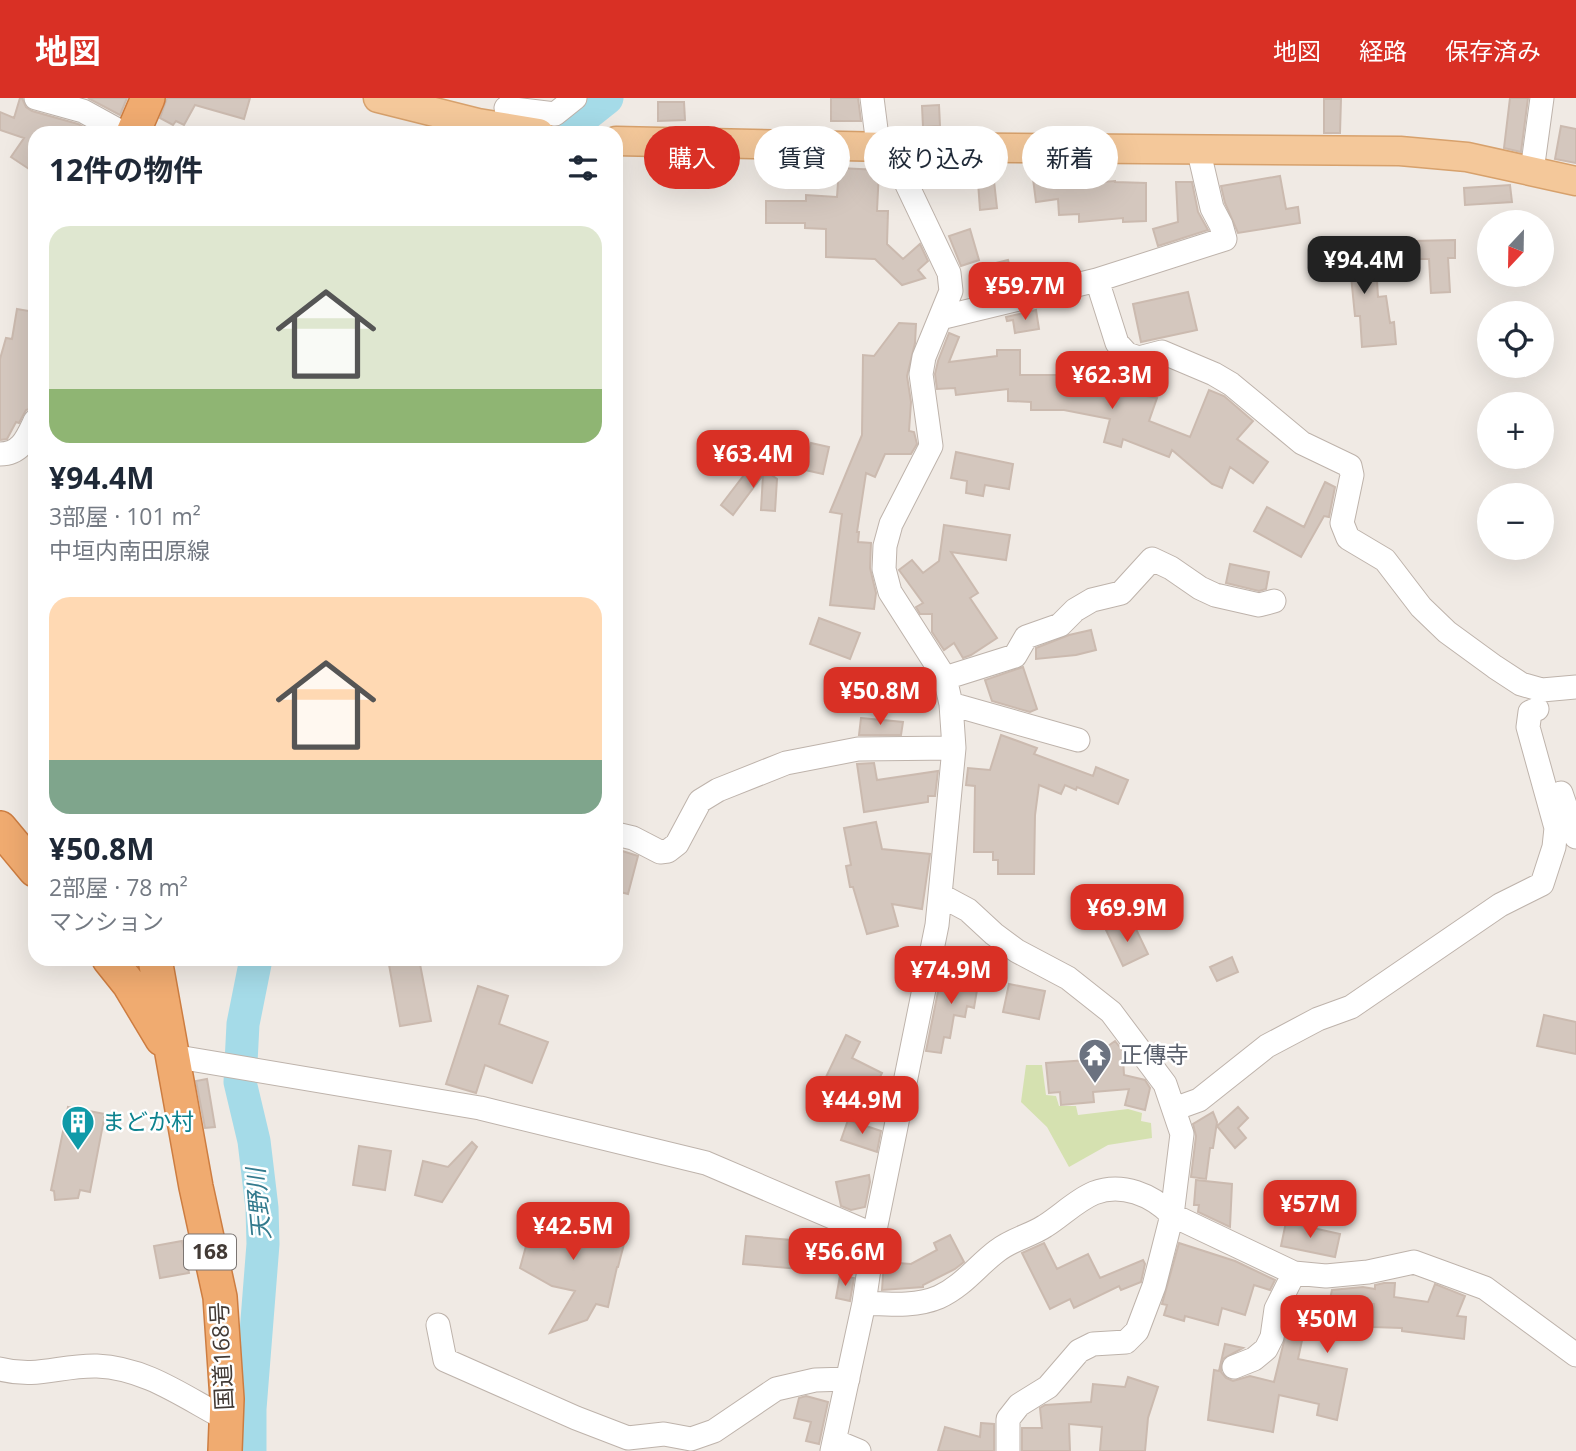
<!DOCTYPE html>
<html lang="ja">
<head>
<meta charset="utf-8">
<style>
	:root { --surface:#fff; --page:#f6f6f7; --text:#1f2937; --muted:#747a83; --accent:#d93025 }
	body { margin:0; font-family:"Open Sans","Noto Sans JP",sans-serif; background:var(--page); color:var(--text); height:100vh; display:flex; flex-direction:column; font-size:26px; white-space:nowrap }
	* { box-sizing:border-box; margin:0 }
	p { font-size:23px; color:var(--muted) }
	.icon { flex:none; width:38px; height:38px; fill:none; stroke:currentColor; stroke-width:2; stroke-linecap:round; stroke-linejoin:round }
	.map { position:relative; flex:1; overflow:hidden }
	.sheet { position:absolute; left:28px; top:28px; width:595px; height:840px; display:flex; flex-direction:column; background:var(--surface); border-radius:21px; box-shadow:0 7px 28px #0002 }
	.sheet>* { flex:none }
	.guide { position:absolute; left:644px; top:28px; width:665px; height:63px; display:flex; gap:14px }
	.needle { width:46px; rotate:202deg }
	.fabs { position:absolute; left:1477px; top:112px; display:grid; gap:14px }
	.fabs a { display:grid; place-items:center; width:77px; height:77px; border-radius:50%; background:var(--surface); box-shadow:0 7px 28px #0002; font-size:35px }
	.price { position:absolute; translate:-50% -60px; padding:0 16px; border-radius:14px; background:var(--accent); color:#fff; font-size:23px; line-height:46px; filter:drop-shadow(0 2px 4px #0008) }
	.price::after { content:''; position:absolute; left:50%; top:42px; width:21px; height:16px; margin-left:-10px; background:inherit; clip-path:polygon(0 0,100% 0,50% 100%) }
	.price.active { background:#222; color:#fff }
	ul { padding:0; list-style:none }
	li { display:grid; align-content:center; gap:14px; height:371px; padding:0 21px }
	li span { display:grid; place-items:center; height:217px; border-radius:21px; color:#555 }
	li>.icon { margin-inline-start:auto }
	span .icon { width:126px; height:126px; fill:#fffc; stroke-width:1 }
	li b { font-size:30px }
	h2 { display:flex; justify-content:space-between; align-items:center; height:84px; padding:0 21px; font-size:30px }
	.chip { padding:0 24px; border-radius:32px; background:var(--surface); box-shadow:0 7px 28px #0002; font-size:24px; line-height:63px }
	.chip.active { background:var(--accent); color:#fff }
	header { display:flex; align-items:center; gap:42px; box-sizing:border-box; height:98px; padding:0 35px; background:var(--accent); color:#fff }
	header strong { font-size:33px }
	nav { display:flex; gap:38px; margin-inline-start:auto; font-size:24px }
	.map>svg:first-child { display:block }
	.green { fill:#d5e1b0 }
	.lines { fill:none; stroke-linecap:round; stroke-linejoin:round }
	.river { stroke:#a5dbe8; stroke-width:33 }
	.building { fill:#d4c7be; stroke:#cbbaaf; stroke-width:2 }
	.minor-casing { stroke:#beb3ab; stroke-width:25 }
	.major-casing { stroke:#d7a16c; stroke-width:31 }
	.highway-casing { stroke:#cd7d41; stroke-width:36 }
	.minor { stroke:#fff; stroke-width:23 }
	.major { stroke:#f4c89a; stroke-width:28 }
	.highway { stroke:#f0ab70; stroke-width:33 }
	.labels { text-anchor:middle; stroke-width:5; stroke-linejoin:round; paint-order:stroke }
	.shield { fill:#fff; stroke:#7b7572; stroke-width:2 }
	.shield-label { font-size:21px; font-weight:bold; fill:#423a35 }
	.worship-label { font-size:23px; fill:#5b616d; stroke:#fff; text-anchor:start }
	.culture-label { font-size:23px; fill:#0d838f; stroke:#fff; text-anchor:start }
	.street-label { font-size:23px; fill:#423a35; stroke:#fff }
	.water-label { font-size:24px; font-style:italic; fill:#337a8d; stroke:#fff }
</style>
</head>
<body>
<header>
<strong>地図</strong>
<nav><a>地図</a><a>経路</a><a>保存済み</a></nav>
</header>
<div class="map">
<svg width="1576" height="1353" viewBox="0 0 1576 1353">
	<rect width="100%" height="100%" fill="#f0eae4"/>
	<path class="green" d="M1026 967H1042L1046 997 1056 998 1059 1008H1076L1078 1017 1128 1011 1142 1015 1141 1023 1151 1025 1152 1040 1108 1047 1069 1069 1047 1029 1021 1004Z"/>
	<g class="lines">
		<path class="river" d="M563 35 607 0
			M250 1353V1311L263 1146 262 1110 254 1043 240 984 243 926 256 861"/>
	</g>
	<path class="building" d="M20 0H22L26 9 32 13 78 26 94 35H35V75L11 59 24 40 0 32V14L14 20Z
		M88 0H127L120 17Z
		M167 0H250L244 21 195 7 184 27 176 23 173 27 160 20Z
		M831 0H858L861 23H831Z
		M1510 0H1528L1521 54 1504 50Z
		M1324 1H1341L1340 35H1324Z
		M658 4H684L685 22 658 23Z
		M939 7 940 28 923 29 922 8Z
		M1561 28 1576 31V65L1555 61Z
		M839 70 879 72 877 113H888L887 146 903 161 920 146 928 163 918 172 925 180 902 187 875 161 826 159V131L805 130V125H766V103H806V97L837 99Z
		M1051 71V73L1075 72 1076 86 1115 83V84L1146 85V123L1123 124V120L1079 124V116L1059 117 1058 101 1036 104 1032 73Z
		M1280 78 1286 111 1298 109 1300 125 1238 135 1225 105 1221 88Z
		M994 83 997 110 980 112 978 84Z
		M1176 84H1192L1198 114 1208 132 1158 148 1153 131 1178 124Z
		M1510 87 1512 104 1465 107 1464 90Z
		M970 131 979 162 961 168 949 138Z
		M1348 142 1350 168 1376 166 1378 199 1386 198 1390 225 1394 224 1396 246 1362 249 1360 218H1355L1351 178 1330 180 1327 144Z
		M1455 142V160H1448L1450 194 1431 195 1429 161H1412V143Z
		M1008 162 1013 179H1010L1012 188 999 191 992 166Z
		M1188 194 1197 232 1141 244 1133 206Z
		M17 211 35 214V309L26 312 19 325 16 324 7 341 0 342V261L6 240 12 241Z
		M1036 212 1039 231 1015 235 1013 222 1007 223 1006 219Z
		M899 225 916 226 915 245 907 278 911 304 909 333 914 334 917 346 911 356H885L875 379 866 375 857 434H859L858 444 871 445 870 470 876 495 874 511 830 507 842 416 830 414 862 337 863 257 874 258Z
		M949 235 959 239 949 264 997 258V252H1020V277H1076L1080 257 1098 260 1093 288 1157 300 1149 323 1190 339 1209 292 1224 298 1253 323 1237 341 1268 364 1253 385 1230 369 1222 390 1212 386 1172 352 1169 359 1123 341 1121 349 1104 344 1110 321 1064 312H1031V304L1008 303V291L956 297 955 290 937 291 935 276 938 263Z
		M811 345 829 349 823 376 805 372Z
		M956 354 1013 366 1009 391 985 387 983 398 966 395 967 383 951 380Z
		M754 364 777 381 775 413 761 412 763 377 733 417 721 407Z
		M1325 384 1335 389 1329 419 1324 418 1301 459 1254 433 1267 409 1304 429Z
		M944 427 1010 437 1006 462 951 454 978 495 970 500 997 540 971 557 963 560 954 545 944 552 932 534V516H920L916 509 923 505 899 472 912 462 923 475 939 463Z
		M1230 466 1269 474 1266 491 1259 493 1226 485Z
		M819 520 860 535 850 561 810 546Z
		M1091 532 1096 552 1076 557 1036 561V550L1069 537Z
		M1023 569 1037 611 1030 614 992 603 985 582Z
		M861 620 903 624 901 637H859Z
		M1001 637 1037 650 1034 656 1093 678 1096 669 1128 682 1118 706 1077 689 1076 692 1065 687 1061 696 1039 687 1035 717 1034 776H998V762H993V754H974L975 688 966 687 968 670 990 672Z
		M874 665 877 682 938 673 935 698H928V704L864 714 857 666Z
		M876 724 882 751 930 756 922 811 892 806 898 828 867 836 853 789H850L846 768 851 767 844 730Z
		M616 751 638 758 628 796 616 793Z
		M1122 825 1127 835 1136 831 1148 856 1123 868 1106 832Z
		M1232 859 1238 874 1217 883 1210 869Z
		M388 861H419L431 923 400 928Z
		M942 874 979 880 974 910 967 908 965 919 954 917 950 940 944 939 941 955 926 953Z
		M1009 886 1045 893 1039 921 1003 914Z
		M478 888 508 898 499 926 548 944 532 985 485 967 476 995 446 986Z
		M1544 917 1576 924V956L1537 948Z
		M846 937 860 944 852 960 882 975 870 1000 826 979Z
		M1115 943 1126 957 1123 959 1124 977 1145 982 1150 990 1145 1012 1125 1007 1129 991 1093 994 1094 1004 1061 1007 1060 994 1049 995 1046 965 1088 962Z
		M207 981 215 1029 205 1030 196 983Z
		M68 1009 105 1016 90 1094 80 1092 78 1100 55 1102 54 1093 51 1092Z
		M1238 1009 1248 1020 1238 1030 1246 1040 1235 1050 1217 1028Z
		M1213 1014 1217 1024 1213 1050H1210L1206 1081 1191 1079 1196 1038 1193 1026Z
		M848 1022 881 1033 877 1054 841 1042Z
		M472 1044 477 1049 442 1104 415 1097 423 1063 448 1069Z
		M359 1048 391 1053 385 1092 353 1087Z
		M869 1077 870 1084 865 1109 851 1112 841 1108 836 1084Z
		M1196 1082 1232 1086 1230 1129 1198 1114 1199 1107H1194Z
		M580 1115 601 1121 596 1139 624 1146 618 1169H617L608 1209 596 1206 587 1222 550 1235 575 1193 552 1188 520 1170 534 1119Z
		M1286 1124 1340 1136 1335 1159 1281 1148Z
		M950 1137 964 1164 955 1171 923 1187V1189L882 1192 884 1164 911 1166 937 1152 934 1145Z
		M746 1138 803 1143 800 1171 743 1166Z
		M182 1143 189 1175 160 1180 154 1148Z
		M1044 1145 1057 1171 1088 1156 1100 1180 1143 1162 1145 1166 1141 1184 1121 1192 1119 1188 1074 1210 1070 1201 1050 1211 1022 1155Z
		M1179 1145 1235 1163 1275 1182 1270 1192 1254 1187 1245 1217 1222 1210 1218 1227 1185 1218 1184 1223 1164 1217 1167 1207 1162 1206Z
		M840 1178 854 1180 850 1203 836 1200Z
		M1384 1185H1395L1394 1199 1428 1204 1435 1186 1465 1198 1457 1218 1466 1219 1464 1241 1402 1233V1230L1373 1229 1374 1206 1346 1201 1337 1240 1304 1233 1298 1261 1347 1271 1337 1322 1317 1317 1319 1306 1279 1297 1273 1334 1208 1322 1214 1272 1219 1273 1225 1246 1243 1250 1223 1261 1221 1274 1226 1280 1233 1283 1250 1278 1274 1284 1292 1211 1326 1219 1332 1192 1363 1189 1375 1191V1187Z
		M1128 1279 1158 1289 1148 1320 1145 1353H1100L1102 1329 1069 1326 1070 1353H1022V1330H1042L1040 1310 1045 1307 1091 1304 1093 1286 1125 1289Z
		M806 1298 828 1304 819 1346 806 1343 811 1324 794 1320 799 1300Z
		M981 1325 994 1326V1353H938L945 1329 980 1339Z"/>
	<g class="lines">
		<defs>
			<path id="minor" d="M36 0 83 13 123 35
				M872 0 878 47
				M506 10 555 16 575 0
				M1532 73 1542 0
				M1097 182 1117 245 1127 256 1139 260 1162 254 1214 276 1231 286 1302 345 1350 368 1352 377 1342 425 1348 440 1385 462 1421 509 1447 534 1495 569 1521 586 1542 592 1576 589
				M940 220 1097 182 1225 141 1221 127 1212 110 1198 50
				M0 356C21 356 27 340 35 323
				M945 580 1015 558 1026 539 1060 527 1075 512 1092 502 1121 495 1152 461 1171 470 1200 490 1215 497 1259 507 1274 503
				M951 606 1078 642
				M1561 695 1576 739
				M616 736 633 740 660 754 668 753 677 746 700 703 718 692 786 665 858 651 954 650
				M940 797 968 812 994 836 1017 853 1068 880 1111 914 1165 986 1182 1036 1172 1117 1154 1188 1137 1233 1126 1244 1093 1246 1079 1253 1048 1289 1019 1307 1008 1321V1353
				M172 958 480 1010 706 1065 874 1137
				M1174 1011 1199 1002 1267 948 1318 921 1351 909 1500 807 1542 786 1554 749 1556 730 1528 629 1530 614 1537 611
				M864 1205C888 1206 916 1209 939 1199 963 1188 977 1168 997 1153 1012 1141 1030 1138 1045 1128 1061 1118 1077 1102 1094 1095 1122 1084 1152 1097 1172 1117L1294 1175 1326 1178 1368 1174 1414 1164 1485 1190 1576 1257
				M438 1227 445 1262 576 1320 628 1340 664 1336 691 1341 714 1333 776 1291 815 1282 848 1281
				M1234 1269 1254 1261 1266 1251 1272 1239 1276 1211 1294 1175
				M0 1271C38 1281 60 1267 97 1268 146 1270 184 1299 226 1321
				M835 1343 859 1353
				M832 1353 864 1205 874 1137 937 827 940 797 954 650 951 606 945 580 890 494 884 471 885 448 891 426 931 348 921 276 924 259 951 193 949 175 889 49"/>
			<path id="major" d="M378 0 478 25 539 35
				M616 43 889 49 1400 53 1467 59 1576 83"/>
			<path id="highway" d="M133 35 148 0
				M0 730 35 772
				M109 861 129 886 162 941
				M155 861 196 1089 220 1199 227 1301 225 1353"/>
		</defs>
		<use href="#minor" class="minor-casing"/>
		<use href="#major" class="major-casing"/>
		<use href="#highway" class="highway-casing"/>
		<use href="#minor" class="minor"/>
		<use href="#major" class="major"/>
		<use href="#highway" class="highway"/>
	</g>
	<defs>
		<symbol id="temple-pin" viewBox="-11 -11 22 30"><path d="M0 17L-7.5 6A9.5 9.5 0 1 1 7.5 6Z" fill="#6b7280" stroke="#fff"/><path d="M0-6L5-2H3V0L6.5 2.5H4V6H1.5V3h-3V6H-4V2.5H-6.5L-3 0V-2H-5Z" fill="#fff"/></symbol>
		<symbol id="building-pin" viewBox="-11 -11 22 30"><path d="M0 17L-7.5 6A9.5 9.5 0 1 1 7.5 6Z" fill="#0f9aa8" stroke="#fff"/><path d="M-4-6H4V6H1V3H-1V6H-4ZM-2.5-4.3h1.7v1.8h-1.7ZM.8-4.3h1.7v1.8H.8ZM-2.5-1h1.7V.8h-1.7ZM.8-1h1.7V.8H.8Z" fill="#fff"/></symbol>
	</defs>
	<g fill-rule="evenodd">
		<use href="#temple-pin" x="1076" y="938" width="38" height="52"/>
		<use href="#building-pin" x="59" y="1005" width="38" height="52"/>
	</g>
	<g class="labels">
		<rect class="shield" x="184" y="1136.5" width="52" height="35" rx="5"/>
		<g class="shield-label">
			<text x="210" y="1161">168</text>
		</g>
		<g class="worship-label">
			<text x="1120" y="965">正傳寺</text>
		</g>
		<g class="culture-label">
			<text x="102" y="1032">まどか村</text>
		</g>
		<g class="street-label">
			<text transform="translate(222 1258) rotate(-93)" y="8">国道168号</text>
		</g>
		<g class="water-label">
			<text transform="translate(259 1106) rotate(-95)" y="8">天野川</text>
		</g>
	</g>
</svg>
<div class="fabs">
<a><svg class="needle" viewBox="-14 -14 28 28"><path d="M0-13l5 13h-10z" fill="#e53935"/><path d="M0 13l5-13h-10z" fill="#747a83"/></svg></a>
<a><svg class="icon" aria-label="locate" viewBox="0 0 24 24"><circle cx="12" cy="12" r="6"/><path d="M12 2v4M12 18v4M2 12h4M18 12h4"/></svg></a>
<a>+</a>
<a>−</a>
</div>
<b class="price active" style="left:1364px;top:198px">¥94.4M</b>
<b class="price" style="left:1025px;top:224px">¥59.7M</b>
<b class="price" style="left:1112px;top:313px">¥62.3M</b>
<b class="price" style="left:753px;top:392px">¥63.4M</b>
<b class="price" style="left:880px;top:629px">¥50.8M</b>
<b class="price" style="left:1127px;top:846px">¥69.9M</b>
<b class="price" style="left:951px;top:908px">¥74.9M</b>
<b class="price" style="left:862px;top:1038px">¥44.9M</b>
<b class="price" style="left:1310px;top:1142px">¥57M</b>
<b class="price" style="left:573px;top:1164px">¥42.5M</b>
<b class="price" style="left:845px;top:1190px">¥56.6M</b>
<b class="price" style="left:1327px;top:1257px">¥50M</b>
<div class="guide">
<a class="chip active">購入</a>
<a class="chip">賃貸</a>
<a class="chip">絞り込み</a>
<a class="chip">新着</a>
</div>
<section class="sheet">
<h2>12件の物件<svg class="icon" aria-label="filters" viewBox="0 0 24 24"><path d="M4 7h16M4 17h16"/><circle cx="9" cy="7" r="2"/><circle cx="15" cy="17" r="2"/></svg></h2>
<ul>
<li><span style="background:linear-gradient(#dfe7d0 75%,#8fb573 0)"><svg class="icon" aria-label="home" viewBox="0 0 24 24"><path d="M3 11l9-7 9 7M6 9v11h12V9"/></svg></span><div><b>¥94.4M</b><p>3部屋 · 101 m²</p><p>中垣内南田原線</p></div></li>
<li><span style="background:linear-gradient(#ffd9b3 75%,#7fa58c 0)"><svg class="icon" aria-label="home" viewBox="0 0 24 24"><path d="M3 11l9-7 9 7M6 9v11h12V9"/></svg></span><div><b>¥50.8M</b><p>2部屋 · 78 m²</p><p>マンション</p></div></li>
</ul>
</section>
</div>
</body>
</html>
